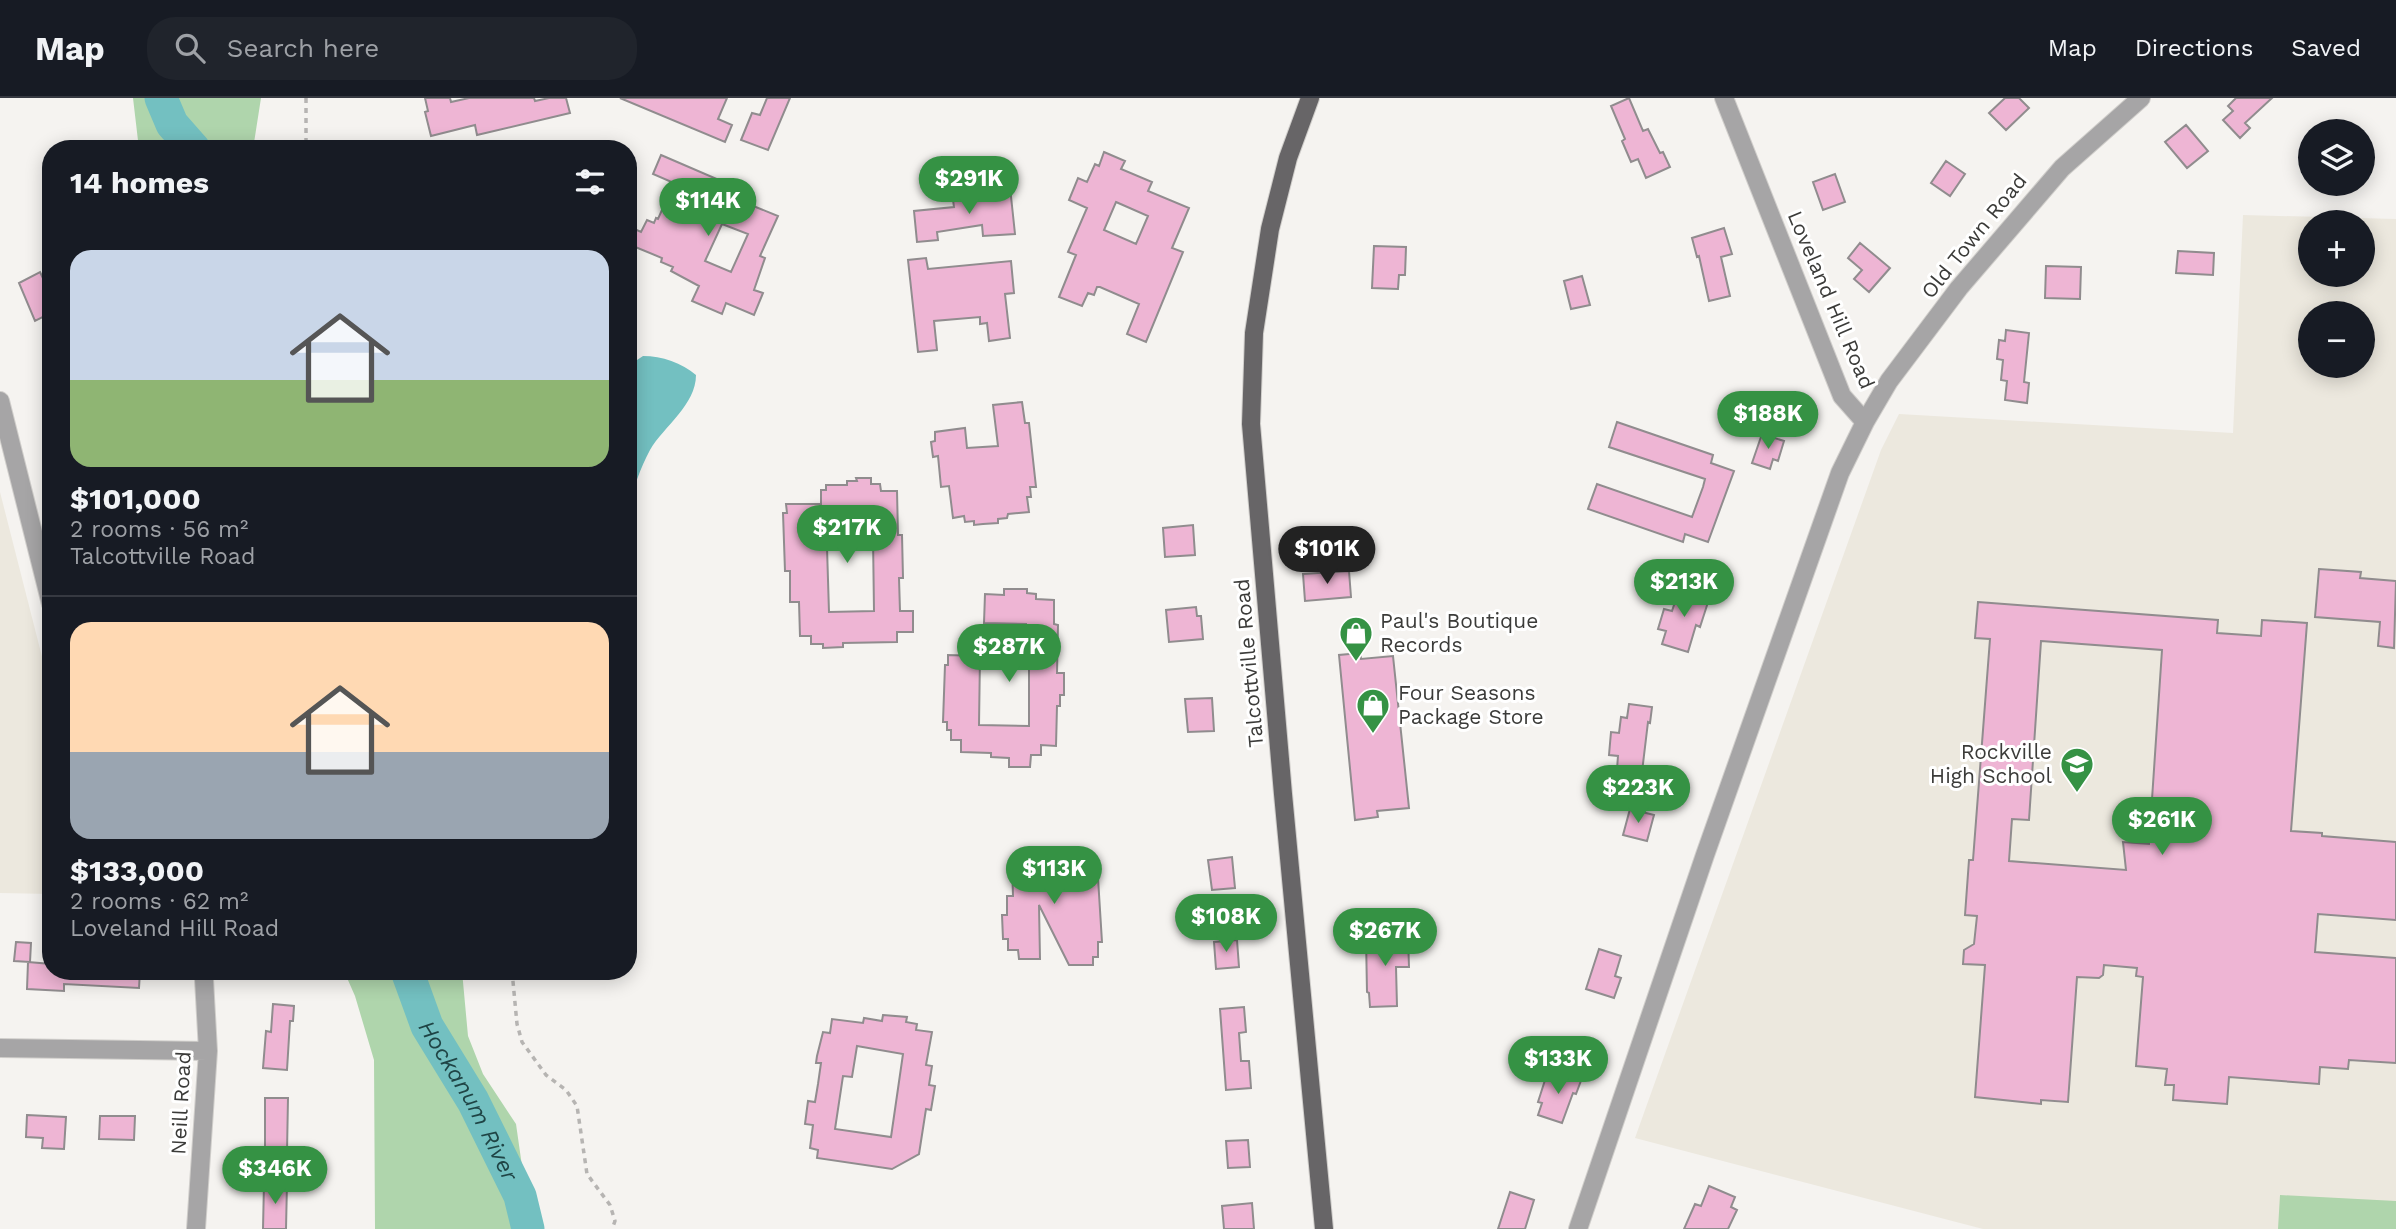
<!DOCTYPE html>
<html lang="en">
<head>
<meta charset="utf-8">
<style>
	:root { --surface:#171b24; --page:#20242c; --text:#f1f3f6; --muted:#9ea1a6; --line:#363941; --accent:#359244 }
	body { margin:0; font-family:"Work Sans",sans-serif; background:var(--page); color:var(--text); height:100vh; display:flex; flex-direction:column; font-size:26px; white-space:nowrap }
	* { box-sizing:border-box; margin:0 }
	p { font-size:23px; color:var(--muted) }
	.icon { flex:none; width:38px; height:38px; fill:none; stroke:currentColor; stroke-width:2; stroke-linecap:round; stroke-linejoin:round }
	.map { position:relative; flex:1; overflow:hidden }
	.side { position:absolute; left:42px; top:42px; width:595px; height:840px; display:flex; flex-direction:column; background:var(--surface); border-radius:28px; box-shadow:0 4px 18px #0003 }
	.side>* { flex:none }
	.controls { position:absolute; left:2298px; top:21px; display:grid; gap:14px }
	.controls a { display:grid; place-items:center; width:77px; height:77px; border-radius:50%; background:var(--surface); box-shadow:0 4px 18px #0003; font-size:35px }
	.price { position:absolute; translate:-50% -60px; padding:0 16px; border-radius:24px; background:var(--accent); color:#fff; font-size:23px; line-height:46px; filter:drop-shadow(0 2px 4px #0008) }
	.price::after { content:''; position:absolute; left:50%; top:42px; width:21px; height:16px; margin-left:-10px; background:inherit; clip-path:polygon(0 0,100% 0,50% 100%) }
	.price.current { background:#222; color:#fff }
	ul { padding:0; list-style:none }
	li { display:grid; align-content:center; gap:14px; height:371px; padding:0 28px }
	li+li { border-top:2px solid var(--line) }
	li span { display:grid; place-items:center; height:217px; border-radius:21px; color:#555 }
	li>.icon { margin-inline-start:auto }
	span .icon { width:126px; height:126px; fill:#fffc; stroke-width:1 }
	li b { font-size:30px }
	h2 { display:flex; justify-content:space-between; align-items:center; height:84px; padding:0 28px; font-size:30px }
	header { display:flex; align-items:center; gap:42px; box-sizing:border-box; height:98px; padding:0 35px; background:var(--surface); border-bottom:2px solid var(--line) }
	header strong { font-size:33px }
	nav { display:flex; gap:38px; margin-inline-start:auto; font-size:24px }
	.search { width:490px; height:63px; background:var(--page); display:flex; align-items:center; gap:18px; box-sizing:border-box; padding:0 24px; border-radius:28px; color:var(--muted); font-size:26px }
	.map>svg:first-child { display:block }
	.built { fill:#ece8de; fill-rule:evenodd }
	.green { fill:#afd5ac }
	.water { fill:#73c0c1 }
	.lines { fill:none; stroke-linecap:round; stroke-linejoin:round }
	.river { stroke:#73c0c1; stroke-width:33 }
	.building { fill:#eeb5d4; stroke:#908c8e; stroke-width:2; fill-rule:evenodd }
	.minor-casing { stroke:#d0cecb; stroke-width:20 }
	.major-casing { stroke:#d0cecb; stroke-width:20 }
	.path { stroke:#b6b4b2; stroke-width:3.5; stroke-dasharray:5 5; stroke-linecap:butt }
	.minor { stroke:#a6a5a6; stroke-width:18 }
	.major { stroke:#676567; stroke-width:18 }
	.labels { text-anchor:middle; stroke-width:6; stroke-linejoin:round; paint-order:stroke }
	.street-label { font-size:21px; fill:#3b3b39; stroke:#fff }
	.poi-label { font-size:21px; fill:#3b3b39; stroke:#fff; text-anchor:start }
	.water-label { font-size:23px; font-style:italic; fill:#1f4445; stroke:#fff }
</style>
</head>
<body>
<header>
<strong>Map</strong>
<div class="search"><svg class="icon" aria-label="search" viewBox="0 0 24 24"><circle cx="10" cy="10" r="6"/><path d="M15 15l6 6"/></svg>Search here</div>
<nav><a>Map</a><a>Directions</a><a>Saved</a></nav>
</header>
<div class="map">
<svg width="2396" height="1131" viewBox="0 0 2396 1131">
	<rect width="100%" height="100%" fill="#f5f3f0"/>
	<path class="built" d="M2243 117 2396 121V1131H1983L1635 1040 1881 352 1899 316 2233 335ZM2310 124H2362V177H2310ZM2310 215H2362V268H2310Z
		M0 394 51 594V796L0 795Z"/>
	<path class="green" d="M133 0H261L253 51H139Z
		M344 873H462L468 938 483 976 516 1026 531 1131H375L374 962 355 898Z
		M2280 1097 2396 1103V1131H2278Z"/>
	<path class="water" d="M643 258C662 258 682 265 696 277 696 307 664 328 650 352 640 371 634 389 628 409V268Z"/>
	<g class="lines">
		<g class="river">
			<path d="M161 0 172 26 194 51"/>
			<path id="s1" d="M407 873 427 928 473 1003 520 1098 528 1131"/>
		</g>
	</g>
	<path class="building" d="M425 0H450L451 4 469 0H534L535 3 549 0H566L570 15 477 37 475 27 431 38 425 14 428 13Z
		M620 0H727L718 21 732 27 725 44Z
		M767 0H790L768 52 741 42 752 15 760 17Z
		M1629 0 1643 33 1648 31 1660 55 1663 54 1670 69 1646 80 1638 61 1631 64 1622 43 1625 41 1611 8Z
		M2005 0H2019L2029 10 2006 32 1989 15Z
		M2236 0H2272L2245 25 2250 30 2240 40 2223 22 2233 13 2228 8Z
		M2186 27 2208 53 2187 70 2165 44Z
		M1104 54 1125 63 1121 71 1152 84 1148 93 1189 110 1172 150 1183 154 1146 244 1127 236 1139 206 1100 189H1097L1094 197 1088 195 1082 208 1059 199 1076 157 1068 154 1087 110 1069 102 1078 80 1087 84 1095 66 1099 68ZM1116 104 1148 118 1136 146 1104 132Z
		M661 57 740 91 736 101 778 118 760 158 765 160 754 192 763 195 754 217 726 205 722 216 692 203 699 188 671 173 673 169 661 164 662 160 628 146V128L641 134 647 122 654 125 656 120 658 121 674 85 653 76ZM722 126 748 136 731 174 705 163Z
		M1946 63 1965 76 1950 98 1931 85Z
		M1835 76 1845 104 1823 112 1813 84Z
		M1010 89 1015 136 983 138 982 127 937 134 938 142 917 144 914 113 954 109 953 102 987 99 986 94H991V91Z
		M1724 130 1732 156 1721 159 1730 198 1709 203 1699 158 1697 159 1692 140Z
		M1860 145 1890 170 1869 194 1854 181 1862 172 1848 160Z
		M1374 148 1406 149 1405 177H1399L1398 191 1372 190Z
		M2178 153 2214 155 2213 177 2176 175Z
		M926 160 928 171 1011 163 1014 195 1005 196 1010 240 989 243 987 225 980 226V219L934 223 937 252 918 254 908 162Z
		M2046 168 2081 169 2080 201 2045 200Z
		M40 174 51 197V215L35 223 19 185Z
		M1582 178 1590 207 1571 211 1564 183Z
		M2006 232 2029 235 2024 284 2029 285 2027 305 2005 302 2007 283 2001 282 2003 262 1997 261 1999 242 2005 243Z
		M1022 304 1025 325H1029L1036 389H1030L1031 399H1027L1029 414 1008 416 1007 420 998 421V425L983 426 974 427V423L965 424 964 418 953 420 949 388 941 389 938 358 933 359 931 344 935 343V334L965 330 967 350 998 348 993 307Z
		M1617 324 1713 357 1711 365 1734 373 1708 444 1685 436 1683 444 1588 411 1597 386 1692 419 1703 389 1705 381 1609 349Z
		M1762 336 1784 343 1778 363 1773 361 1770 371 1752 365Z
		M856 380H871V386H880L881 393H897L898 437H902L903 480H899L900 513H913V534H897V544L843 545V549L823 550V546H811V538H800L799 504H790V473H785L783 415H787L786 406H821V392H826V387H847V383H857ZM869 416V438L873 439 874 513 829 514 826 417Z
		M1193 427 1195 457 1165 459 1163 430Z
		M2319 471 2361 474 2360 480 2396 483 2394 550 2378 548 2380 524 2315 519Z
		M1349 473 1351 499 1305 503 1303 476Z
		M1680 489 1710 498 1700 529 1696 527 1688 554 1662 546 1666 533 1658 531 1664 511 1672 513Z
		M1004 491H1027V495L1036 496V501L1054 502V526L1058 527 1057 575H1064V597H1060V608H1057L1056 648 1041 647V657H1031L1030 669H1009V660L991 659V655L961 654V642H951V632H947V624H943L945 567H948V557L980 558 979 627 1029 628V557H1026V526L984 525 985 496 1004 497Z
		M1978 504 2218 522 2217 535 2261 538 2262 522 2307 525 2291 733 2322 735V738L2396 744V822L2318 816 2315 854 2396 860V965L2349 962 2348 971 2320 969 2319 986 2229 979 2227 1006 2173 1002 2174 987H2165L2167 971 2136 968 2143 879 2136 878 2137 870 2104 867 2103 877 2099 880 2077 879 2068 1004 2041 1002V1006L1975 999 1985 867 1963 866 1964 852 1974 846 1977 818 1965 817 1969 762H1973L1990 541 1975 540ZM2041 543 2162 552 2149 746 2123 744 2126 772 2009 763 2012 721 2029 722Z
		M1196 509 1197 518H1201L1203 541 1169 544 1166 512Z
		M1360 555 1361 561 1393 558 1409 710 1377 713 1378 719 1355 722 1339 557Z
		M1212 600 1214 633 1188 634 1185 601Z
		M1629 606 1652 609 1650 625 1648 624 1642 674 1617 671 1618 658 1609 657 1611 634 1619 635 1621 619 1627 620Z
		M1630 711 1654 717 1647 743 1623 737Z
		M1055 750V754H1067V759L1089 758V771H1092L1093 781 1098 780 1102 844H1098V859H1093V867H1069L1039 807 1040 861H1019L1018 852H1008V841H1003L1002 817H1007V798H1013L1012 765 1023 764 1022 756H1032V751Z
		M1232 759 1235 790 1212 792 1208 762Z
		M1366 839H1408L1409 869H1396L1397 908 1370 909 1369 895 1367 894Z
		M1237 842 1239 869 1216 871 1214 844Z
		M16 844 31 845 30 864 14 863Z
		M1599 851 1621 858 1615 878 1621 880 1614 900 1586 891Z
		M28 864 51 866V873H140L139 890 64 886V893L27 891Z
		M273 906 294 908 293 923H290L287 972 263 970 266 933 271 934Z
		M1244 909 1246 934 1239 935 1241 963H1249L1251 990 1226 992 1220 911Z
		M883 917 907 919 906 924 917 926 916 932 932 934 926 967 932 968 929 987 935 988 931 1012 926 1011 919 1056 892 1071 817 1060 818 1052 810 1050 813 1027 805 1026 808 1003 815 1004 818 986 821 965H816L817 958 823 934 830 935 832 921 863 925 864 920 882 923ZM857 948 903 956 891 1039 835 1031 843 978 852 979Z
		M1559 973 1582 980 1576 996 1573 995 1562 1025 1538 1017 1542 1005 1538 1004 1546 979 1556 982Z
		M265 1000H288L287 1054 265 1053Z
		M27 1017 66 1019 64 1051 42 1050 43 1040 26 1039Z
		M100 1018H135L134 1042 99 1041Z
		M1248 1042 1250 1069 1228 1070 1226 1043Z
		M264 1085H287L286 1131H263Z
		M1709 1088 1735 1099 1731 1109 1737 1112 1728 1131H1684L1695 1106 1701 1108Z
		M1510 1094 1534 1102 1525 1131H1498Z
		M1252 1105 1254 1131H1224L1222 1108Z"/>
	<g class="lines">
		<defs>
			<path id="minor" d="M1724 0 1842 298 1865 324
				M0 303 51 506
				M0 950 208 953
				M196 1131 208 953 204 881
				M1578 1131 1705 757 1840 375 1865 324 1889 283 1959 190 2062 70 2141 0"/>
			<path id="major" d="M1310 0 1288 60 1270 131 1254 235 1251 326 1283 696 1324 1131"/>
		</defs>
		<use href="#minor" class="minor-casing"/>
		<use href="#major" class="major-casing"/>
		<path class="path" d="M306 0V51
			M512 873 517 926 522 944 546 977 566 992 577 1008 587 1076 610 1107 615 1123 612 1131"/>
		<use href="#minor" class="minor"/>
		<use href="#major" class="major"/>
	</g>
	<defs>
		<symbol id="shop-pin" viewBox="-11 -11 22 30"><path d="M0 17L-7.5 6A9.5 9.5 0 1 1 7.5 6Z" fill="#359244" stroke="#fff"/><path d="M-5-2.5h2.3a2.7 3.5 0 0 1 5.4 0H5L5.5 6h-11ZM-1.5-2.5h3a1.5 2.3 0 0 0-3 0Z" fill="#fff"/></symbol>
		<symbol id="school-pin" viewBox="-11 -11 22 30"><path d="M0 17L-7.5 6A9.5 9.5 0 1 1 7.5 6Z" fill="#359244" stroke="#fff"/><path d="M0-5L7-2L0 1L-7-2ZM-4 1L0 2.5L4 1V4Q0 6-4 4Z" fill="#fff"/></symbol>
	</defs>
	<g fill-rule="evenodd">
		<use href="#shop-pin" x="1337" y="516" width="38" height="52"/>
		<use href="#shop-pin" x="1354" y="588" width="38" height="52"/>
		<use href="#school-pin" x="2058" y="647" width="38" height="52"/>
	</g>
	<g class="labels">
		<g class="street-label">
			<text transform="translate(1974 138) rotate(-51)" y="7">Old Town Road</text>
			<text transform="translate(1831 202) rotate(67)" y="7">Loveland Hill Road</text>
			<text transform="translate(1249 565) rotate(-95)" y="7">Talcottville Road</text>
			<text transform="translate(181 1005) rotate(-87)" y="7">Neill Road</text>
		</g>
		<g class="poi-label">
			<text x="1380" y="530">Paul's Boutique<tspan x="1380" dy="24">Records</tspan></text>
			<text x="1398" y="602">Four Seasons<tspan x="1398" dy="24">Package Store</tspan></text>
			<text x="2052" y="661" text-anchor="end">Rockville<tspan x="2052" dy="24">High School</tspan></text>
		</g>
		<g class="water-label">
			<text dy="8" stroke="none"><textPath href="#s1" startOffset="144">Hockanum River</textPath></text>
		</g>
	</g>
</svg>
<div class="controls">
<a><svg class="icon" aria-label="layers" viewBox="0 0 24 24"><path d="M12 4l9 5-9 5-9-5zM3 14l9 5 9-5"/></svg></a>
<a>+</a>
<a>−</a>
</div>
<b class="price" style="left:969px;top:118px">$291K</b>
<b class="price" style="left:708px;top:140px">$114K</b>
<b class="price" style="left:1768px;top:353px">$188K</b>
<b class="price" style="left:847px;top:467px">$217K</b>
<b class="price current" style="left:1327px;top:488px">$101K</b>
<b class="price" style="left:1684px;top:521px">$213K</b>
<b class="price" style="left:1009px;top:586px">$287K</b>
<b class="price" style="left:1638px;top:727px">$223K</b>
<b class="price" style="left:2162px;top:759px">$261K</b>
<b class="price" style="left:1054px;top:808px">$113K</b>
<b class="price" style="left:1226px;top:856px">$108K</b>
<b class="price" style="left:1385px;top:870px">$267K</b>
<b class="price" style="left:1558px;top:998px">$133K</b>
<b class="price" style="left:275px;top:1108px">$346K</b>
<section class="side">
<h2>14 homes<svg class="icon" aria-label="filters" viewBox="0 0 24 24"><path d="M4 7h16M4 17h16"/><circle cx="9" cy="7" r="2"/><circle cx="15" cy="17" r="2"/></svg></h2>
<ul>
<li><span style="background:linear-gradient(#c9d6e8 60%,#8fb573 0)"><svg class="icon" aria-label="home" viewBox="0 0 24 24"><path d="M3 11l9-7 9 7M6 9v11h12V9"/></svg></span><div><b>$101,000</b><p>2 rooms · 56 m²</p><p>Talcottville Road</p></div></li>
<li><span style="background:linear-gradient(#ffd9b3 60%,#9aa5b1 0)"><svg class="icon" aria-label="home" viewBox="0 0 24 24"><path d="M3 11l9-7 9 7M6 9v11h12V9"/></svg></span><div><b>$133,000</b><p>2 rooms · 62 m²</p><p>Loveland Hill Road</p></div></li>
</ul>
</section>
</div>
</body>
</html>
